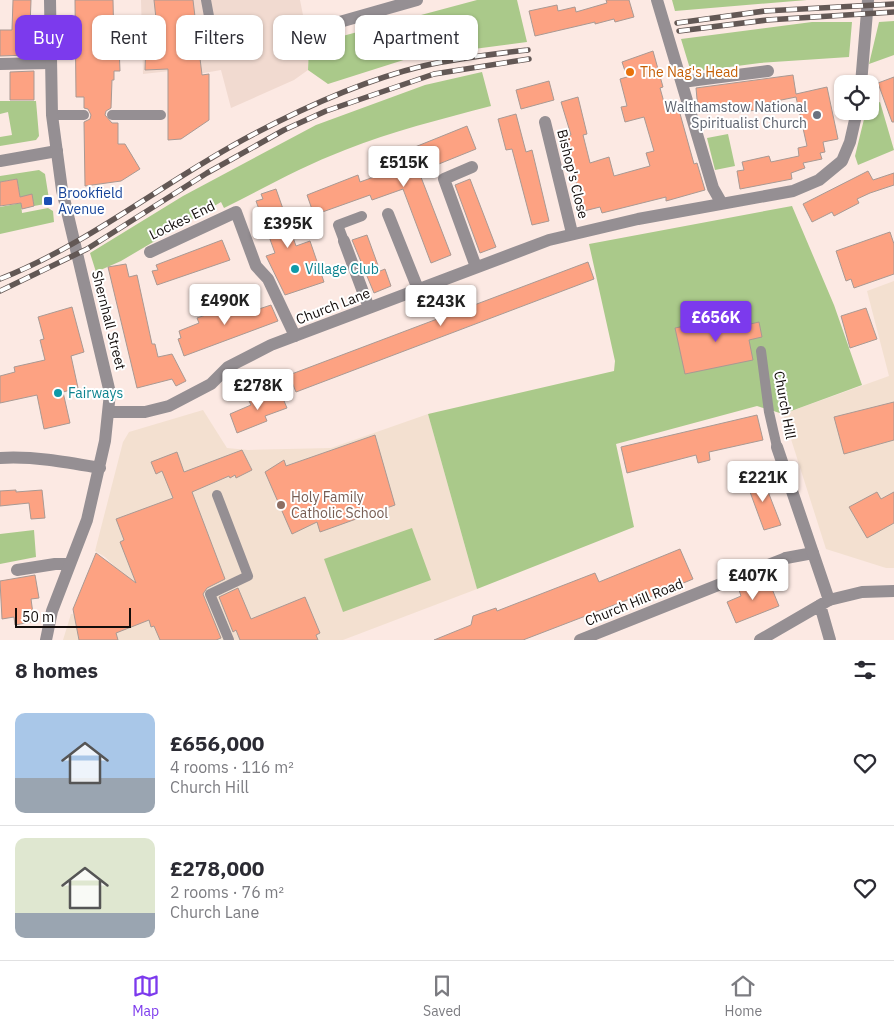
<!DOCTYPE html>
<html lang="en">
<head>
<meta charset="utf-8">
<style>
	:root { --surface:#fff; --page:#f7f7f7; --text:#2b2b33; --muted:#7c7c81; --line:#e1e1e2; --accent:#7c3aed }
	body { margin:0; font-family:"IBM Plex Sans",sans-serif; background:var(--page); color:var(--text); height:100vh; display:flex; flex-direction:column; font-size:19px; white-space:nowrap }
	* { box-sizing:border-box; margin:0 }
	p { font-size:16px; color:var(--muted) }
	.icon { flex:none; width:28px; height:28px; fill:none; stroke:currentColor; stroke-width:2; stroke-linecap:round; stroke-linejoin:round }
	.map { position:relative; height:640px; overflow:hidden }
	.sheet { display:flex; flex-direction:column; background:var(--surface); flex:1 }
	.sheet>* { flex:none }
	.hud { position:absolute; left:15px; top:15px; width:500px; height:45px; display:flex; gap:10px }
	.buttons { position:absolute; left:834px; top:75px; display:grid; gap:10px }
	.buttons a { display:grid; place-items:center; width:45px; height:45px; border-radius:10px; background:var(--surface); box-shadow:0 1px 4px #0004; font-size:25px }
	.scale { position:absolute; left:15px; bottom:12px; width:116px; box-sizing:border-box; padding-left:5px; border:2px solid #130d0b; border-top:0; font-size:14px; line-height:18px; white-space:nowrap; color:#130d0b; -webkit-text-stroke:4px #fff; paint-order:stroke }
	.price { position:absolute; translate:-50% -42px; padding:0 11px; border-radius:5px; background:#fff; color:#222; font-size:16px; line-height:32px; filter:drop-shadow(0 1px 2px #0008) }
	.price::after { content:''; position:absolute; left:50%; top:30px; width:15px; height:11px; margin-left:-8px; background:inherit; clip-path:polygon(0 0,100% 0,50% 100%) }
	.price.current { background:var(--accent); color:#fff }
	ul { padding:0; list-style:none }
	li { display:flex; align-items:center; gap:15px; height:125px; padding:0 15px }
	li+li { border-top:1px solid var(--line) }
	li span { display:grid; place-items:center; flex:none; width:140px; height:100px; border-radius:10px; color:#555 }
	li>.icon { margin-inline-start:auto }
	span .icon { width:60px; height:60px; fill:#fffc; stroke-width:1 }
	li b { font-size:21px }
	h2 { display:flex; justify-content:space-between; align-items:center; height:60px; padding:0 15px; font-size:21px }
	.tag { padding:0 18px; border-radius:10px; background:var(--surface); box-shadow:0 1px 4px #0004; font-size:18px; line-height:45px }
	.tag.current { background:var(--accent); color:#fff }
	.menu { display:flex; justify-content:space-around; align-items:center; height:70px; border-top:1px solid var(--line); background:var(--surface); font-size:14px; color:var(--muted) }
	.menu a { display:grid; justify-items:center; gap:2px }
	.menu .current { color:var(--accent) }
	.map>svg:first-child { display:block }
	.industrial { fill:#f1dad0 }
	.education { fill:#f3e0d0 }
	.green { fill:#aac98a }
	.building { fill:#fda282; stroke:#a99993 }
	.lines { fill:none; stroke-linecap:round; stroke-linejoin:round }
	.service { stroke:#958f93; stroke-width:10 }
	.pedestrian { stroke:#958f93; stroke-width:12 }
	.minor { stroke:#958f93; stroke-width:12 }
	.tertiary { stroke:#958f93; stroke-width:12 }
	.rail-casing { stroke:#635855; stroke-width:5.5 }
	.rail { stroke:#fff; stroke-width:4; stroke-dasharray:11; stroke-linecap:butt }
	.food-dot { fill:#e8710a; stroke:#fff; stroke-width:2 }
	.worship-dot { fill:#6b7280; stroke:#fff; stroke-width:2 }
	.transit-dot { fill:#1a4fb4; stroke:#fff; stroke-width:2 }
	.culture-dot { fill:#0f9aa8; stroke:#fff; stroke-width:2 }
	.education-dot { fill:#8d6e63; stroke:#fff; stroke-width:2 }
	.labels { text-anchor:middle; stroke-width:4; stroke-linejoin:round; paint-order:stroke }
	.food-label { font-size:14px; fill:#c56008; stroke:#fff; text-anchor:start }
	.worship-label { font-size:14px; fill:#5b616d; stroke:#fff; text-anchor:end }
	.street-label { font-size:14px; fill:#130d0b; stroke:#fff }
	.transit-label { font-size:14px; fill:#164399; stroke:#fff; text-anchor:start }
	.culture-label { font-size:14px; fill:#0d838f; stroke:#fff; text-anchor:start }
	.education-label { font-size:14px; fill:#785e54; stroke:#fff; text-anchor:start }
</style>
</head>
<body>
<div class="map">
<svg width="894" height="640" viewBox="0 0 894 640">
	<rect width="100%" height="100%" fill="#fce9e3"/>
	<path class="industrial" d="M141 0H300L309 45 308 70 294 80 231 108 221 70 198 74 197 68 143 74Z"/>
	<path class="education" d="M894 281V568H886L826 549 783 414 889 376 867 291Z
		M203 410 227 448 248 450 331 448 428 414 477 589 343 640H63L71 614 88 616 127 579 105 557 95 551 123 442 129 432Z"/>
	<path class="green" d="M477 0H517L527 42 413 57 328 84 308 70 309 45Z
		M672 0H807L675 11Z
		M894 21V55L869 64 879 22Z
		M812 22H852L849 57 760 63 691 72 681 39Z
		M482 72 491 106C442 119 392 131 345 150 303 166 264 188 224 208L221 202 121 261 96 272 90 253 183 196 316 125 425 85Z
		M871 84 877 103 880 102 894 150 858 165 855 156 866 111H870Z
		M0 101H36L39 136 36 140 0 146V137L12 135 8 112 0 114Z
		M728 134 735 166 715 170 707 138Z
		M39 170 45 174 49 199 45 204 34 206 32 195 20 197 17 179 0 182V176Z
		M21 203 22 213 48 208 53 211 54 222 0 234V207Z
		M792 206 834 305 862 385 783 414 757 406 616 444 634 527 477 589 428 414 614 371 615 361 589 244Z
		M412 528 431 580 343 612 324 559Z
		M34 530 36 557 0 564V534Z"/>
	<path class="building" d="M13 0H31L29 55 0 56V30H12Z
		M75 0H113L114 46H119L120 71H114V80H112L111 108 106 111 105 115 112 123H118V144H125L140 169 121 181 85 186 84 122 90 119 91 115 88 109 84 108V97H76Z
		M154 0H193L202 75 209 74V120L181 139 168 140V69L145 70 146 38 158 37Z
		M606 0H629L634 17 615 22 614 19 595 24V22L535 36 529 11 557 5 558 11 575 7 576 12 607 3Z
		M653 51 663 87 660 88 667 113 679 110 694 164 697 163 705 190 666 201V197L602 213 600 207 584 211 564 137 571 135 561 102 578 97 587 134 583 135 590 163 609 157 614 176 650 166 646 153 654 151 644 117 625 122 621 107 627 106 620 79 627 77 622 62Z
		M34 71V100H10V72Z
		M793 75 796 94 827 87 838 139 823 142 825 152 820 153 822 159 803 163 805 168 791 173 792 179 740 189 737 171 744 170 742 162 769 156 771 162 799 156 798 148 807 146 796 97 757 105V110L734 113 733 106 698 110 696 88Z
		M894 77V122H892L878 83Z
		M549 81 554 100 521 109 516 90Z
		M516 114 526 152 532 150 549 221 532 225 512 149 506 150 498 119Z
		M467 126 476 149 419 172 451 255 431 263 403 189 372 200 370 195 314 215 307 195 358 175 360 182 415 162 410 149Z
		M868 171 873 180 894 173V185L870 193 857 199 859 203 834 216 832 212 812 222 803 204Z
		M17 179 20 197 32 194 34 206 22 209 21 203 0 206V182Z
		M470 179 496 247 480 253 455 185Z
		M276 189 296 246 310 241 324 282 285 295 266 256 275 253 256 201 263 199 261 194Z
		M890 232 894 244V274L854 288 851 279 846 281 836 251Z
		M367 235 380 271 385 269 391 286 374 293 352 240Z
		M222 240 230 260 157 285 152 271 158 270 156 265Z
		M588 262 594 279 296 392 289 375Z
		M126 264 129 277 137 275 152 344H155L158 357 172 354 186 381 176 386 172 379 137 388 108 267Z
		M249 300 253 311 271 305 278 321 184 356 178 339 181 338 179 331 199 323 197 318Z
		M72 307 84 352 71 356 78 388 63 392 70 423 44 429 37 395 0 403V376L15 372 14 367 45 360 40 340 44 339 38 317Z
		M866 308 877 339 850 348 841 316Z
		M743 314 746 325 759 322 762 337 749 340 753 360 685 374 675 328Z
		M279 389 287 408 265 416 267 421 237 433 230 414 251 405 249 401Z
		M894 402V440L844 454 834 417Z
		M757 415 763 440 709 452 710 460 698 463 696 455 627 473 621 447Z
		M375 435 395 505 320 532 317 522 292 534 265 472 284 460 286 466Z
		M242 450 252 470 236 478 235 475 230 478 229 476 192 492 225 579 207 588 203 594 221 638 216 640H160L154 626 151 627 149 620 116 633 118 640H79L73 609 96 553 136 583 120 542 124 540 116 519 173 498 162 471 156 474 151 462 177 452 184 472Z
		M762 476 781 525 764 530 746 481Z
		M16 490V492L42 490 45 518 31 519 29 503 0 506V491Z
		M877 492 881 499 894 492V523L867 538 849 507Z
		M680 549 693 579 650 597 648 592 523 640H434L471 625 473 616 496 608 497 611 595 573 599 582Z
		M35 575 39 598 31 599 33 614H30L31 622 15 625 14 617 2 619 0 581Z
		M768 579 779 606 736 623 727 602 741 596 739 590Z
		M238 588 251 619 305 597 320 633 316 635 318 640H240L236 630 233 632 219 597Z"/>
	<g class="lines">
		<path class="service" d="M206 0 216 54
			M52 115H84
			M112 115H161
			M344 241 338 225 362 216
			M761 351 769 412 777 447
			M217 495 248 576 210 594 229 640"/>
		<path class="pedestrian" d="M786 558 813 553"/>
		<path class="minor" d="M657 0 713 188 721 202
			M322 27 417 0
			M0 64 50 63
			M682 82 768 71
			M861 84 868 0
			M545 122 572 233
			M0 161 57 151
			M472 167 444 179 476 267
			M388 214 418 289
			M344 241 369 308
			M150 252 236 212 256 266 268 279 295 336
			M110 412H145L169 406 211 384 228 367 271 345 549 240 638 219 793 191 819 180 842 161 850 142 857 111
			M17 570 55 564H69
			M820 605 830 640
			M580 640 786 558
			M760 640 829 600 777 447"/>
		<path class="tertiary" d="M0 458C34 456 66 462 100 468
			M829 600 862 592 894 591
			M46 640 52 611 87 520 105 441 110 393 62 190 52 115 50 0"/>
		<defs>
			<path id="rail" d="M677 23 765 11 894 4
				M679 31 767 20 894 12
				M0 279C91 243 166 180 252 135 305 107 365 80 423 66 457 58 493 54 528 50
				M0 291 87 249 207 173 284 130 326 111 434 74 529 59"/>
		</defs>
		<use href="#rail" class="rail-casing"/>
		<use href="#rail" class="rail"/>
	</g>
	<circle class="food-dot" cx="630" cy="72" r="5"/>
	<circle class="worship-dot" cx="817" cy="115" r="5"/>
	<rect class="transit-dot" x="43" y="196" width="10" height="10" rx="2.5"/>
	<g class="culture-dot">
		<circle cx="295" cy="269" r="5"/>
		<circle cx="58" cy="393" r="5"/>
	</g>
	<circle class="education-dot" cx="281" cy="505" r="5"/>
	<g class="labels">
		<g class="food-label">
			<text x="640" y="77">The Nag's Head</text>
		</g>
		<g class="worship-label">
			<text x="807" y="112">Walthamstow National<tspan x="807" dy="16">Spiritualist Church</tspan></text>
		</g>
		<g class="street-label">
			<text transform="translate(573 174) rotate(76)" y="5">Bishop's Close</text>
			<text transform="translate(182 220) rotate(-26)" y="5">Lockes End</text>
			<text transform="translate(333 306) rotate(-21)" y="5">Church Lane</text>
			<text transform="translate(109 320) rotate(76)" y="5">Shernhall Street</text>
			<text transform="translate(785 405) rotate(80)" y="5">Church Hill</text>
			<text transform="translate(634 602) rotate(-22)" y="5">Church Hill Road</text>
		</g>
		<g class="transit-label">
			<text x="58" y="198">Brookfield<tspan x="58" dy="16">Avenue</tspan></text>
		</g>
		<g class="culture-label">
			<text x="305" y="274">Village Club</text>
			<text x="68" y="398">Fairways</text>
		</g>
		<g class="education-label">
			<text x="291" y="502">Holy Family<tspan x="291" dy="16">Catholic School</tspan></text>
		</g>
	</g>
</svg>
<div class="buttons">
<a><svg class="icon" aria-label="locate" viewBox="0 0 24 24"><circle cx="12" cy="12" r="6"/><path d="M12 2v4M12 18v4M2 12h4M18 12h4"/></svg></a>
</div>
<div class="scale">50 m</div>
<b class="price" style="left:404px;top:188px">£515K</b>
<b class="price" style="left:288px;top:249px">£395K</b>
<b class="price" style="left:225px;top:326px">£490K</b>
<b class="price" style="left:441px;top:327px">£243K</b>
<b class="price current" style="left:716px;top:343px">£656K</b>
<b class="price" style="left:258px;top:411px">£278K</b>
<b class="price" style="left:763px;top:503px">£221K</b>
<b class="price" style="left:753px;top:601px">£407K</b>
<div class="hud">
<a class="tag current">Buy</a>
<a class="tag">Rent</a>
<a class="tag">Filters</a>
<a class="tag">New</a>
<a class="tag">Apartment</a>
</div>
</div>
<section class="sheet">
<h2>8 homes<svg class="icon" aria-label="filters" viewBox="0 0 24 24"><path d="M4 7h16M4 17h16"/><circle cx="9" cy="7" r="2"/><circle cx="15" cy="17" r="2"/></svg></h2>
<ul>
<li><span style="background:linear-gradient(#a9c7e8 65%,#9aa5b1 0)"><svg class="icon" aria-label="home" viewBox="0 0 24 24"><path d="M3 11l9-7 9 7M6 9v11h12V9"/></svg></span><div><b>£656,000</b><p>4 rooms · 116 m²</p><p>Church Hill</p></div><svg class="icon" aria-label="heart" viewBox="0 0 24 24"><path d="M12 20l-8-8c-3-5 5-10 8-4 3-6 11-1 8 4z"/></svg></li>
<li><span style="background:linear-gradient(#dfe7d0 75%,#9aa5b1 0)"><svg class="icon" aria-label="home" viewBox="0 0 24 24"><path d="M3 11l9-7 9 7M6 9v11h12V9"/></svg></span><div><b>£278,000</b><p>2 rooms · 76 m²</p><p>Church Lane</p></div><svg class="icon" aria-label="heart" viewBox="0 0 24 24"><path d="M12 20l-8-8c-3-5 5-10 8-4 3-6 11-1 8 4z"/></svg></li>
</ul>
</section>
<nav class="menu">
<a class="current"><svg class="icon" aria-label="map" viewBox="0 0 24 24"><path d="M3 6l6-2 6 2 6-2v14l-6 2-6-2-6 2zM9 4v14M15 6v14"/></svg>Map</a>
<a><svg class="icon" aria-label="saved" viewBox="0 0 24 24"><path d="M7 4h10v16l-5-4-5 4z"/></svg>Saved</a>
<a><svg class="icon" aria-label="home" viewBox="0 0 24 24"><path d="M3 11l9-7 9 7M6 9v11h12V9"/></svg>Home</a>
</nav>
</body>
</html>
